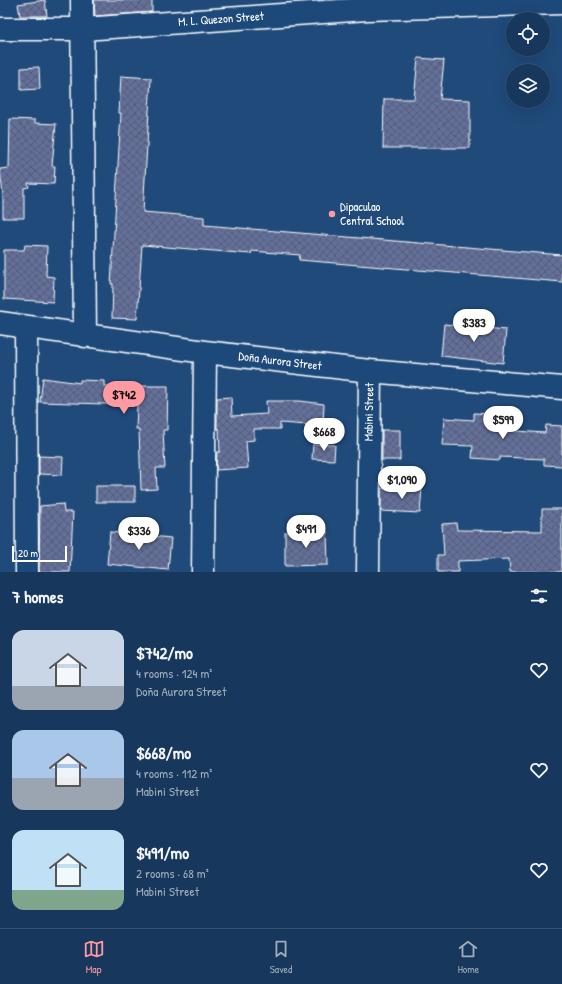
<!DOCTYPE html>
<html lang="en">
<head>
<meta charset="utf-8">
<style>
	:root { --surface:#17385c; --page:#203f62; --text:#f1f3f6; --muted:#9eacbb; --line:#365272; --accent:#ff9aa2 }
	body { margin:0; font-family:"Patrick Hand",sans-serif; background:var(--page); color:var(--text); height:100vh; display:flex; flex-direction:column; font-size:15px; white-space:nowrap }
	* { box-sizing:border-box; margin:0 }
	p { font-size:13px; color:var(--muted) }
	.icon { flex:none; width:22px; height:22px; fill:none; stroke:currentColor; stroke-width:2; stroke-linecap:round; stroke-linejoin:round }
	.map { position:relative; height:572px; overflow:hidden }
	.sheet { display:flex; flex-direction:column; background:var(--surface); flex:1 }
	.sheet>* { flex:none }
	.tools { position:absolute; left:506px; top:12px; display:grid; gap:8px }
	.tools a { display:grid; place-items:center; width:44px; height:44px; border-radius:50%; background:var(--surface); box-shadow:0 4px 16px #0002,0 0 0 1px var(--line); font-size:20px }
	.scale { position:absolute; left:12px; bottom:10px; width:55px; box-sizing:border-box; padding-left:4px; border:2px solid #fff; border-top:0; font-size:11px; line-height:14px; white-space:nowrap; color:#fff; -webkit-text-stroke:3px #1f4a7a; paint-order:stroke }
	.price { position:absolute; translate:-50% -34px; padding:0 9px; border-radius:14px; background:#fff; color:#222; font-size:13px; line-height:26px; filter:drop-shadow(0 1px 2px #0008) }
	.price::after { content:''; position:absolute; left:50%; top:24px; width:12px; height:9px; margin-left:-6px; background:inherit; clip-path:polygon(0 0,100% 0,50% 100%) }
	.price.current { background:var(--accent); color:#111 }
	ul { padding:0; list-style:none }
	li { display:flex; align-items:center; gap:12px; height:100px; padding:0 12px }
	li span { display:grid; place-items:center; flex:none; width:112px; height:80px; border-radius:12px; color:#555 }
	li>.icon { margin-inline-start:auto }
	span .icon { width:48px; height:48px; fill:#fffc; stroke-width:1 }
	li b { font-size:17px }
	h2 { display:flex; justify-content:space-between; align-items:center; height:48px; padding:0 12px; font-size:17px }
	.menu { display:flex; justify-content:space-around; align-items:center; height:56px; border-top:1px solid var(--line); background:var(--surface); font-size:11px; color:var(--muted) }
	.menu a { display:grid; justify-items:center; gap:2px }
	.menu .current { color:var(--accent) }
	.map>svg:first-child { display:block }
	.building { fill:url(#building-cross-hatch); stroke:#fff }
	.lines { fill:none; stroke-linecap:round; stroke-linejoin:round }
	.street-casing { stroke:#fff; stroke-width:25 }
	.primary-casing { stroke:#fff; stroke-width:25 }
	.street { stroke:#1f4a7a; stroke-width:22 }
	.primary { stroke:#1f4a7a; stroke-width:22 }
	.poi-dot { fill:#ff9aa2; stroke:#1f4a7a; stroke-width:1.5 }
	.labels { text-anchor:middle; stroke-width:3; stroke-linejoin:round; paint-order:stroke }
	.street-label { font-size:12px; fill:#fff; stroke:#1f4a7a }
	.poi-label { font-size:12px; fill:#fff; stroke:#1f4a7a; text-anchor:start }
</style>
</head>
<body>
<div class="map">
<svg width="562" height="572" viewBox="0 0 562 572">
	<defs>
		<pattern id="building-cross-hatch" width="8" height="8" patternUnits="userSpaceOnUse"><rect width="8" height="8" fill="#63709c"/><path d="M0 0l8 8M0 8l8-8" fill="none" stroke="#565c70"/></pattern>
	</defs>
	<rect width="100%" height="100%" fill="#1f4a7a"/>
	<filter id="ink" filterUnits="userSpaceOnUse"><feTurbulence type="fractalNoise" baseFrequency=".025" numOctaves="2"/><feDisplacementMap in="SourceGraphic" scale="8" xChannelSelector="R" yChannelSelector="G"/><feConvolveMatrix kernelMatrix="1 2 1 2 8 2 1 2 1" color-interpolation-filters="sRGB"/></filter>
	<g filter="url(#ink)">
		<path class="building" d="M45 0 47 16H20L18 4Z
			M94 0H152V12L95 16Z
			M418 58 444 60 440 99 470 100V148H383L384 99H414Z
			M39 67 40 89 21 90V68Z
			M121 76 151 78 143 212 204 217V225L562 255V282L299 260 300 255 252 251 251 254 142 245 137 319 112 318 113 284H111L121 113H119Z
			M10 119 35 120V123L56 124 52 166H55L54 184 28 183 29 187 24 188V218H3V195L0 169 9 168Z
			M25 245 47 246 46 276 54 277 53 302 4 299V250H24Z
			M444 324 506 330 503 363 441 356Z
			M43 378 80 383V380L104 381V386H168L167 430H163L165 468H156L157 489 141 490 139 429H136L137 405 40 402Z
			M231 397 232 416 267 414 266 401H300L324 404 323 426 280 423V429H254V440L246 441 248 468 216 470 217 452H220L219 429H217V398Z
			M474 413 503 415 502 430 545 433 546 425 562 426V466L544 465V459L500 457V460L472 458 473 446 442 445 444 418 474 420Z
			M382 430H400V460H382Z
			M313 444 335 445 334 460 312 459Z
			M39 456 63 457 62 475 39 474Z
			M404 485 422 487 420 513 381 511V488L404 491Z
			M96 486H135V502H96Z
			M63 504 64 512H73L70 572H39L40 506Z
			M542 509H562V572H510L509 559 458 561V572H438V555H444L442 524 456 523 457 530 542 531Z
			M327 531 328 565 285 566V532Z
			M110 532 171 538 168 570 107 564Z"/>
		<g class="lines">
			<defs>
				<path id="street" d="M82 0 85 336
					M0 323 205 352 370 371 562 388
					M26 327 27 572
					M203 572 205 352
					M368 572 370 371"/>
				<path id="primary" d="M0 29H83L367 9 562 3"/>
			</defs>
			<use href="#street" class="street-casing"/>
			<use href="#primary" class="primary-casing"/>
			<use href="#street" class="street"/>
			<use href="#primary" class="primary"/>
		</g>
	</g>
	<circle class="poi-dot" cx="332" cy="214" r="4"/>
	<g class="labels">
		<g class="street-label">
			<text transform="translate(221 19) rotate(-4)" y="4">M. L. Quezon Street</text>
			<text transform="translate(280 361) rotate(7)" y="4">Doña Aurora Street</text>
			<text transform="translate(369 412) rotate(-89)" y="4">Mabini Street</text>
		</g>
		<g class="poi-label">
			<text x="340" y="211">Dipaculao<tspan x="340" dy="14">Central School</tspan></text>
		</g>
	</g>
</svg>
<div class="tools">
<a><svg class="icon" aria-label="locate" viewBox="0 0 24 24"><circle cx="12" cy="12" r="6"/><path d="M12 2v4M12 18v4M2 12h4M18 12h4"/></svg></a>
<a><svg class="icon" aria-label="layers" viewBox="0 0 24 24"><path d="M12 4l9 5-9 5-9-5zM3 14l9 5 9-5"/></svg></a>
</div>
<div class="scale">20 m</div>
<b class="price" style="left:474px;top:343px">$383</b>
<b class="price current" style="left:124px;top:415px">$742</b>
<b class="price" style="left:503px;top:440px">$599</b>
<b class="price" style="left:324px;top:452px">$668</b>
<b class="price" style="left:402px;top:500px">$1,090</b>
<b class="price" style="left:306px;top:549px">$491</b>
<b class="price" style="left:139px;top:551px">$336</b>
</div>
<section class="sheet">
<h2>7 homes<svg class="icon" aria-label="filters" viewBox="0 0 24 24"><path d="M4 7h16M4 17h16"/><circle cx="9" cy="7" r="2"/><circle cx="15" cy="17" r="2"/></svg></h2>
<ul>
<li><span style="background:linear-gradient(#c9d6e8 70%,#9aa5b1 0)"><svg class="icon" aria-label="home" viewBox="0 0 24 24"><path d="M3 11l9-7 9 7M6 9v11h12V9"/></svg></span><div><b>$742/mo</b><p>4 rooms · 124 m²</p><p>Doña Aurora Street</p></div><svg class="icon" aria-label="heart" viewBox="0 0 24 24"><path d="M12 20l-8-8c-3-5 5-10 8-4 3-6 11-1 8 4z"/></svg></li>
<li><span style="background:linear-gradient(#a9c7e8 60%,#9aa5b1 0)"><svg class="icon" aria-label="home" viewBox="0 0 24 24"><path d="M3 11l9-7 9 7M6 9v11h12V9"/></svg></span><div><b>$668/mo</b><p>4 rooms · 112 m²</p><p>Mabini Street</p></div><svg class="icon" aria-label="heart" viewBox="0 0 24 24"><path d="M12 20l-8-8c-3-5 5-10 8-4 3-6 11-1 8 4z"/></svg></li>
<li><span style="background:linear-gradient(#bfe0f5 75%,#7fa58c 0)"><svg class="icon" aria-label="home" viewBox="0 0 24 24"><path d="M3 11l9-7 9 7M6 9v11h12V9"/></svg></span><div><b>$491/mo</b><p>2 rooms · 68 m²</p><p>Mabini Street</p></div><svg class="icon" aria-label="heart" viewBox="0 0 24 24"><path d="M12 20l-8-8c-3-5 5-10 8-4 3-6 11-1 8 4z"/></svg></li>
</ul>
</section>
<nav class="menu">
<a class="current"><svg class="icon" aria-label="map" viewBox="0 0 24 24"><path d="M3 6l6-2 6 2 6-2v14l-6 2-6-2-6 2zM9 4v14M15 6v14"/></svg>Map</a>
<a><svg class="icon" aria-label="saved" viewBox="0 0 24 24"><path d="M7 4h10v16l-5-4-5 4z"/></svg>Saved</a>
<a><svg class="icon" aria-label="home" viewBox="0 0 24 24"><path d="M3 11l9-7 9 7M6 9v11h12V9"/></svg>Home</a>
</nav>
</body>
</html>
